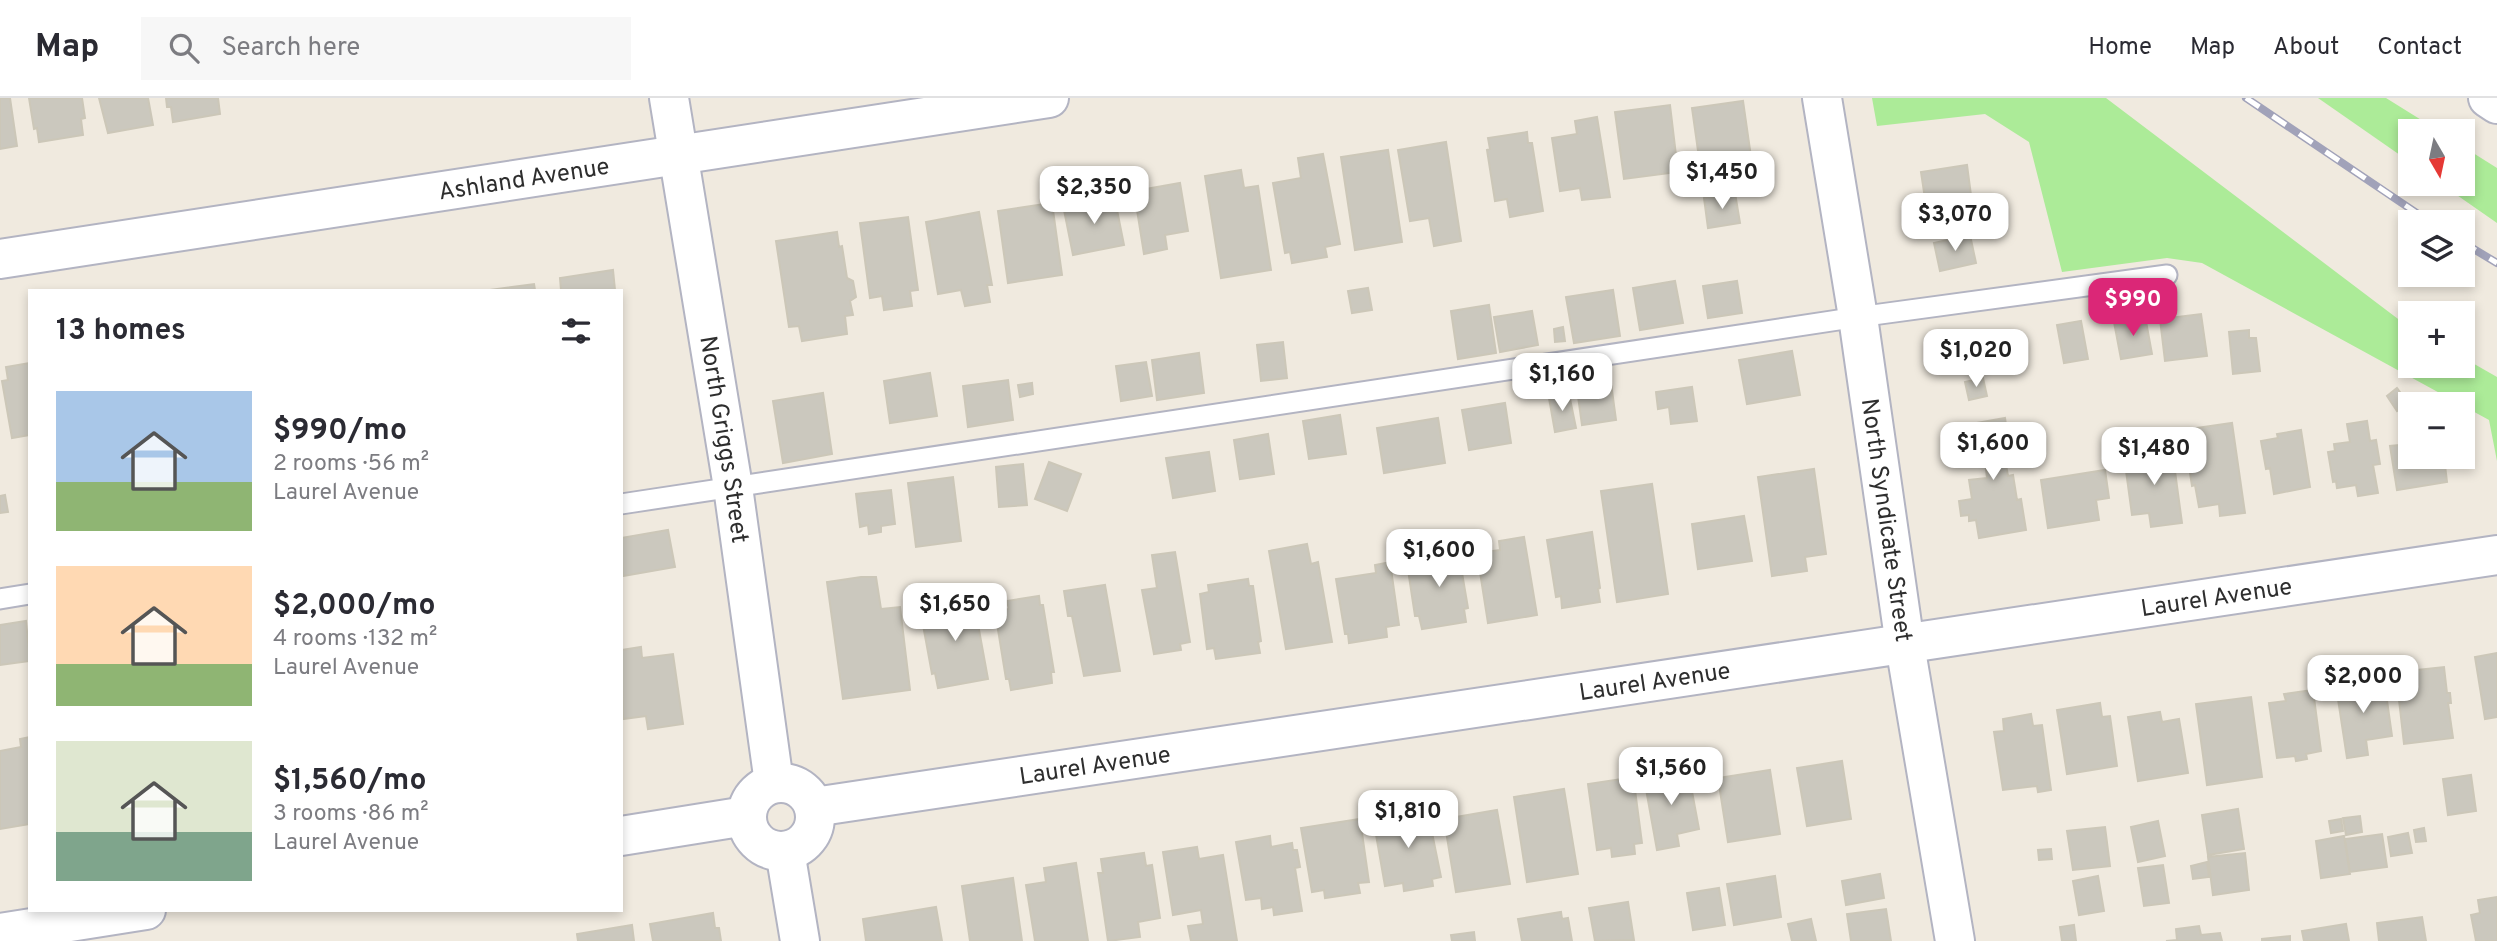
<!DOCTYPE html>
<html lang="en">
<head>
<meta charset="utf-8">
<style>
	:root { --surface:#fff; --page:#f7f7f7; --text:#2b2b33; --muted:#7c7c81; --line:#e1e1e2; --accent:#db2777 }
	body { margin:0; font-family:Overpass,sans-serif; background:var(--page); color:var(--text); height:100vh; display:flex; flex-direction:column; font-size:26px; white-space:nowrap }
	* { box-sizing:border-box; margin:0 }
	p { font-size:23px; color:var(--muted) }
	.icon { flex:none; width:38px; height:38px; fill:none; stroke:currentColor; stroke-width:2; stroke-linecap:round; stroke-linejoin:round }
	.map { position:relative; flex:1; overflow:hidden }
	.drawer { position:absolute; left:28px; top:191px; width:595px; height:623px; display:flex; flex-direction:column; background:var(--surface); border-radius:0px; box-shadow:0 4px 10px #0003 }
	.drawer>* { flex:none }
	.needle { width:46px; rotate:171deg }
	.tools { position:absolute; left:2398px; top:21px; display:grid; gap:14px }
	.tools a { display:grid; place-items:center; width:77px; height:77px; border-radius:0px; background:var(--surface); box-shadow:0 4px 10px #0003; font-size:35px }
	.price { position:absolute; translate:-50% -60px; padding:0 16px; border-radius:14px; background:#fff; color:#222; font-size:23px; line-height:46px; filter:drop-shadow(0 2px 4px #0008) }
	.price::after { content:''; position:absolute; left:50%; top:42px; width:21px; height:16px; margin-left:-10px; background:inherit; clip-path:polygon(0 0,100% 0,50% 100%) }
	.price.selected { background:var(--accent); color:#fff }
	ul { padding:0; list-style:none }
	li { display:flex; align-items:center; gap:21px; height:175px; padding:0 28px }
	li span { display:grid; place-items:center; flex:none; width:196px; height:140px; border-radius:0px; color:#555 }
	li>.icon { margin-inline-start:auto }
	span .icon { width:84px; height:84px; fill:#fffc; stroke-width:1 }
	li b { font-size:30px }
	h2 { display:flex; justify-content:space-between; align-items:center; height:84px; padding:0 28px; font-size:30px }
	header { display:flex; align-items:center; gap:42px; box-sizing:border-box; height:98px; padding:0 35px; background:var(--surface); border-bottom:2px solid var(--line) }
	header strong { font-size:33px }
	nav { display:flex; gap:38px; margin-inline-start:auto; font-size:24px }
	.search { width:490px; height:63px; background:var(--page); display:flex; align-items:center; gap:18px; box-sizing:border-box; padding:0 24px; border-radius:0px; color:var(--muted); font-size:26px }
	.map>svg:first-child { display:block }
	.green { fill:#aceb98 }
	.building { fill:#cbc8be; stroke:#ccc7b8; stroke-width:2 }
	.lines { fill:none; stroke-linecap:round; stroke-linejoin:round }
	.service-casing { stroke:#b3b4c2; stroke-width:23 }
	.minor-casing { stroke:#b3b4c2; stroke-width:42 }
	.secondary-casing { stroke:#b3b4c2; stroke-width:42 }
	.service { stroke:#fff; stroke-width:19 }
	.minor { stroke:#fff; stroke-width:38 }
	.secondary { stroke:#fff; stroke-width:38 }
	.rail-casing { stroke:#a1a2b9; stroke-width:8 }
	.rail { stroke:#fff; stroke-width:5; stroke-dasharray:16; stroke-linecap:butt }
	.labels { text-anchor:middle; stroke-width:7; stroke-linejoin:round; paint-order:stroke }
	.street-label { font-size:24px; fill:#2e2e2e; stroke:#fff }
</style>
</head>
<body>
<header>
<strong>Map</strong>
<div class="search"><svg class="icon" aria-label="search" viewBox="0 0 24 24"><circle cx="10" cy="10" r="6"/><path d="M15 15l6 6"/></svg>Search here</div>
<nav><a>Home</a><a>Map</a><a>About</a><a>Contact</a></nav>
</header>
<div class="map">
<svg width="2497" height="843" viewBox="0 0 2497 843">
	<rect width="100%" height="100%" fill="#f0eadf"/>
	<path class="green" d="M1872 0H2106L2410 230V268H2462V259L2497 279V363L2489 322 2202 165 2167 160 2062 174 2029 44 1985 16 1877 28Z
		M2318 0H2386L2439 33H2410V64Z
		M2462 48 2497 70V125L2441 86H2462Z"/>
	<path class="building" d="M0 0H10L17 48 0 51Z
		M29 0H82L85 20 81 21 83 37 39 44 37 30 34 31Z
		M99 0H148L153 27 108 35Z
		M166 0H218L220 16 173 24 171 9H167Z
		M1743 3 1754 80 1726 84 1724 70 1701 74 1692 10Z
		M1670 7 1678 74 1624 81 1615 14Z
		M1597 19 1610 99 1582 102 1580 90 1560 93 1552 40 1577 36 1575 23Z
		M1527 34 1528 45H1532L1543 113 1510 119 1507 101 1495 103 1487 52 1490 51 1488 40Z
		M1446 44 1461 143 1434 148 1429 120 1410 123 1398 52Z
		M1388 52 1402 144 1355 152 1341 59Z
		M1323 56 1340 146 1325 149 1327 159 1292 165 1290 154 1285 155 1273 85 1301 80 1298 60Z
		M1967 67 1974 120 1929 127 1921 74Z
		M1241 72 1244 90 1258 88 1271 172 1221 180 1205 78Z
		M1180 85 1188 133 1165 137 1167 151 1144 156 1134 93Z
		M1735 95 1740 125 1708 130 1704 100Z
		M1114 97 1124 147 1073 157 1064 112 1080 109 1079 104Z
		M1052 105 1062 177 1008 185 998 113Z
		M979 114 992 187H987L990 204 965 208 961 192 938 196 926 124Z
		M908 119 918 192 910 193 912 208 884 212 882 198 870 200 860 125Z
		M837 134 839 149 842 148 847 180 853 183 856 199 850 203 853 217 845 218 847 236 802 243 799 228 789 229 776 143Z
		M1970 137 1976 165 1940 173 1934 145Z
		M613 172 615 192H561L560 180Z
		M1675 183 1683 225 1640 232 1633 190Z
		M1737 183 1742 215 1708 220 1703 188Z
		M534 186 535 192H490Z
		M1368 190 1372 212 1352 215 1348 193Z
		M1613 192 1620 238 1574 245 1566 199Z
		M1489 207 1496 255 1458 261 1451 213Z
		M1532 213 1538 247 1500 254 1494 219Z
		M2201 216 2207 258 2165 263 2160 221Z
		M2145 218 2152 256 2121 261 2114 224Z
		M2081 223 2088 261 2064 265 2057 227Z
		M1563 229 1565 243 1555 244 1554 231Z
		M2249 232V240H2256L2260 273 2233 276 2229 234Z
		M1283 244 1287 280 1261 283 1257 247Z
		M1792 253 1800 297 1747 306 1739 262Z
		M1199 255 1204 295 1157 302 1152 262Z
		M1146 264 1152 298 1121 303 1116 268Z
		M30 265V337L12 340 2 283 8 282 6 269Z
		M930 275 937 318 890 325 884 283Z
		M1983 280 1987 298 1969 302 1965 284Z
		M1008 282 1013 322 968 329 963 288Z
		M1032 285 1033 296 1020 299 1018 287Z
		M1611 285 1616 322 1582 327 1577 291Z
		M1692 289 1697 323 1671 326 1669 309 1658 311 1656 294Z
		M2397 290 2408 305 2397 313 2387 298Z
		M823 295 832 356 783 365 773 303Z
		M1569 296 1576 330 1555 334 1549 300Z
		M1505 305 1511 345 1469 352 1462 312Z
		M1340 317 1346 356 1309 361 1303 323Z
		M1438 320 1445 365 1384 375 1377 330Z
		M2005 320 2011 360 2005 361 2008 378 2013 377 2017 402 2021 401 2026 432 1979 440 1976 422 1969 423V417L1961 418 1959 403 1972 401 1969 382 1987 380 1985 363 1972 365 1965 327Z
		M2367 323 2370 343 2376 342 2380 366 2373 367 2378 395 2358 398 2356 387 2337 390 2336 383 2333 384 2328 354 2335 353 2334 346 2350 344 2347 326Z
		M2232 325 2245 415 2220 418 2219 406 2199 409 2195 387 2192 388 2188 362 2194 361 2189 331Z
		M2301 332 2310 389 2274 396 2270 370 2266 371 2261 343 2278 340 2277 336Z
		M1268 336 1274 376 1240 381 1234 342Z
		M2410 346V359H2444L2447 384 2397 392 2390 348Z
		M2172 351 2182 425 2151 429 2149 415 2132 417 2124 358Z
		M1209 354 1215 393 1173 400 1166 360Z
		M1049 364 1081 376 1067 413 1035 401Z
		M1023 366 1027 407 999 409 996 369Z
		M1814 371 1826 456 1805 459 1807 473 1772 478 1758 379Z
		M2105 372 2109 400 2096 402 2099 422 2048 430 2041 382Z
		M953 379 961 443 916 449 908 385Z
		M1652 386 1668 496 1617 504 1601 393Z
		M891 392 895 426 881 428V434L869 436 868 427 860 429 856 396Z
		M5 397 8 414 0 415V398Z
		M1744 418 1752 463 1698 471 1692 426Z
		M668 432 675 469 623 478 621 440Z
		M1592 434 1600 490 1598 491 1600 504 1562 510 1561 498 1556 499 1547 442Z
		M1524 439 1537 517 1488 525 1477 455 1500 452 1499 443Z
		M1307 446 1311 466 1318 464 1332 544 1286 551 1269 453Z
		M1455 449 1456 458 1459 457 1468 510 1464 511 1466 524 1422 531 1419 518H1415L1407 465 1432 461 1431 453Z
		M1175 454 1190 544 1180 546 1181 552 1154 556 1142 492 1157 490 1152 457Z
		M1386 465 1388 472 1391 471 1399 527 1386 529 1387 539 1349 545 1348 536H1345L1336 481 1376 475 1375 467Z
		M861 479H876L881 511 900 509 910 592 843 601 827 484Z
		M1248 481 1249 488H1253L1261 543 1258 544 1260 555 1216 561 1214 550 1207 551 1200 496 1209 494 1208 487Z
		M1105 487 1120 573 1084 578 1072 518H1068L1064 493Z
		M1039 498 1040 507H1043L1054 574H1051L1052 585 1011 592 1009 581H1006L995 513 1009 511 1007 503Z
		M973 499 988 581 938 590 935 575 932 576 921 516 940 512 939 505Z
		M26 523 30 563 0 567V527Z
		M641 549 642 560 673 556 683 626 648 631 646 618 623 621 621 552Z
		M2497 555V619L2485 621 2475 559Z
		M2444 569 2447 595H2450L2451 605H2448L2453 640 2404 646 2397 584 2409 582 2408 573Z
		M2384 581 2392 638 2366 642 2368 657 2347 660 2336 588Z
		M2313 592 2321 653 2306 656 2307 661 2296 663 2295 658 2277 660 2269 605 2286 603 2284 596Z
		M2251 599 2262 679 2207 687 2196 606Z
		M2100 605 2102 619 2110 618 2117 668 2067 676 2057 612Z
		M2160 614 2162 624 2179 621 2188 675 2138 683 2128 619Z
		M2031 616 2033 628 2042 627 2051 692 2038 694 2037 688 2003 692 1994 634 2004 633 2003 621Z
		M30 639V726L0 731V653L21 649 20 641Z
		M1842 663 1851 721 1807 728 1797 670Z
		M1688 672 1699 731 1677 736 1679 748 1657 752 1644 680Z
		M1770 672 1780 736 1728 744 1718 680Z
		M2471 677 2476 713 2448 717 2443 681Z
		M1629 680 1630 693 1635 692 1642 745 1634 746 1635 756 1612 759 1611 750 1597 752 1588 686Z
		M1564 691 1578 776 1527 784 1514 699Z
		M1427 710 1441 779 1432 781 1433 788 1404 793 1403 785 1385 788 1375 731 1381 729 1379 719Z
		M2238 711 2244 751 2208 757 2202 717Z
		M1497 712 1510 786 1456 794 1444 721Z
		M2360 718 2362 734 2346 737 2343 720Z
		M1360 721 1369 784 1358 785 1360 795 1325 800 1324 792 1312 794 1301 730Z
		M2341 721 2343 733 2331 735 2329 723Z
		M2158 723 2165 758 2138 764 2131 729Z
		M2105 729 2110 768 2073 772 2067 733Z
		M2424 730 2426 743 2416 744 2414 732Z
		M2408 735 2412 755 2391 758 2388 739Z
		M2382 736 2387 769 2350 774 2345 741Z
		M1270 738 1271 749 1292 745 1293 752H1297L1300 769 1295 770 1302 813 1274 817 1273 809 1262 811 1261 800 1246 802 1236 744Z
		M2344 738 2350 776 2321 780 2316 743Z
		M1197 749 1199 761 1223 757 1237 843H1191L1188 828 1203 826 1201 812 1173 817 1163 754Z
		M2051 751 2052 761 2039 762 2038 752Z
		M1144 755 1146 768 1152 767 1160 820 1138 824 1140 839 1108 843 1098 775H1103L1101 761Z
		M2245 755 2249 792 2213 797 2208 759Z
		M2207 764 2209 779 2193 781 2191 768Z
		M1076 765 1088 843H1035L1026 787 1046 784 1044 770Z
		M2163 767 2169 805 2144 808 2138 770Z
		M1880 776 1884 800 1846 807 1842 783Z
		M1775 778 1781 819 1734 827 1727 786Z
		M2098 778 2104 813 2079 817 2073 783Z
		M1013 780 1022 843H970L962 788Z
		M1719 790 1725 827 1693 832 1687 795Z
		M2497 799V843H2476L2471 817 2480 815 2478 802Z
		M1628 804 1634 842 1595 843 1589 810Z
		M936 809 942 843H866L863 821Z
		M1886 811 1891 843H1851L1847 816Z
		M1561 814 1562 821 1568 820 1572 843H1522L1518 821Z
		M713 815 715 830H719L721 843H653L650 826Z
		M2422 819 2426 843H2379L2377 825Z
		M1811 821 1816 843H1792L1788 826Z
		M2346 826 2349 843H2304L2302 833Z
		M632 827 634 843H578L577 836Z
		M2074 827 2076 843H2062L2060 829Z
		M2199 828 2201 837 2220 835 2222 843H2166L2177 842 2176 831Z
		M1474 834 1475 843H1452L1451 837Z
		M2290 838V843H2262V841Z"/>
	<g class="lines">
		<defs>
			<path id="service" d="M621 406 1858 219 2167 177
				M0 501 30 496"/>
			<g id="minor">
				<path id="s1" d="M669 0 733 389 774 685"/>
				<path id="s2" d="M1822 0 1858 219 1905 547 1955 843"/>
				<path id="s3" d="M0 161 1049 0"/>
				<circle cx="781" cy="719" r="34"/>
				<path id="s4" d="M814 709 2497 457"/>
				<path d="M621 738 746 718"/>
				<path d="M785 753 800 843"/>
				<path d="M0 835 146 812"/>
			</g>
			<path id="secondary" d="M2488 0 2497 6"/>
		</defs>
		<use href="#service" class="service-casing"/>
		<use href="#minor" class="minor-casing"/>
		<use href="#secondary" class="secondary-casing"/>
		<use href="#service" class="service"/>
		<use href="#minor" class="minor"/>
		<use href="#secondary" class="secondary"/>
		<defs>
			<path id="rail" d="M2246 0 2430 124
				M2462 144 2497 165"/>
		</defs>
		<use href="#rail" class="rail-casing"/>
		<use href="#rail" class="rail"/>
	</g>
	<g class="labels">
		<g class="street-label">
			<text dy="8" stroke="none"><textPath href="#s3" startOffset="530">Ashland Avenue</textPath></text>
			<text dy="8" stroke="none"><textPath href="#s1" startOffset="346">North Griggs Street</textPath></text>
			<text dy="8" stroke="none"><textPath href="#s2" startOffset="427">North Syndicate Street</textPath></text>
			<text dy="8" stroke="none"><textPath href="#s4" startOffset="1418">Laurel Avenue</textPath></text>
			<text dy="8" stroke="none"><textPath href="#s4" startOffset="850">Laurel Avenue</textPath></text>
			<text dy="8" stroke="none"><textPath href="#s4" startOffset="284">Laurel Avenue</textPath></text>
		</g>
	</g>
</svg>
<div class="tools">
<a><svg class="needle" viewBox="-14 -14 28 28"><path d="M0-13l5 13h-10z" fill="#e53935"/><path d="M0 13l5-13h-10z" fill="#7c7c81"/></svg></a>
<a><svg class="icon" aria-label="layers" viewBox="0 0 24 24"><path d="M12 4l9 5-9 5-9-5zM3 14l9 5 9-5"/></svg></a>
<a>+</a>
<a>−</a>
</div>
<b class="price" style="left:1722px;top:113px">$1,450</b>
<b class="price" style="left:1094px;top:128px">$2,350</b>
<b class="price" style="left:1955px;top:155px">$3,070</b>
<b class="price selected" style="left:2133px;top:240px">$990</b>
<b class="price" style="left:1976px;top:291px">$1,020</b>
<b class="price" style="left:1562px;top:315px">$1,160</b>
<b class="price" style="left:1993px;top:384px">$1,600</b>
<b class="price" style="left:2154px;top:389px">$1,480</b>
<b class="price" style="left:1439px;top:491px">$1,600</b>
<b class="price" style="left:955px;top:545px">$1,650</b>
<b class="price" style="left:2363px;top:617px">$2,000</b>
<b class="price" style="left:1671px;top:709px">$1,560</b>
<b class="price" style="left:1408px;top:752px">$1,810</b>
<section class="drawer">
<h2>13 homes<svg class="icon" aria-label="filters" viewBox="0 0 24 24"><path d="M4 7h16M4 17h16"/><circle cx="9" cy="7" r="2"/><circle cx="15" cy="17" r="2"/></svg></h2>
<ul>
<li><span style="background:linear-gradient(#a9c7e8 65%,#8fb573 0)"><svg class="icon" aria-label="home" viewBox="0 0 24 24"><path d="M3 11l9-7 9 7M6 9v11h12V9"/></svg></span><div><b>$990/mo</b><p>2 rooms · 56 m²</p><p>Laurel Avenue</p></div></li>
<li><span style="background:linear-gradient(#ffd9b3 70%,#8fb573 0)"><svg class="icon" aria-label="home" viewBox="0 0 24 24"><path d="M3 11l9-7 9 7M6 9v11h12V9"/></svg></span><div><b>$2,000/mo</b><p>4 rooms · 132 m²</p><p>Laurel Avenue</p></div></li>
<li><span style="background:linear-gradient(#dfe7d0 65%,#7fa58c 0)"><svg class="icon" aria-label="home" viewBox="0 0 24 24"><path d="M3 11l9-7 9 7M6 9v11h12V9"/></svg></span><div><b>$1,560/mo</b><p>3 rooms · 86 m²</p><p>Laurel Avenue</p></div></li>
</ul>
</section>
</div>
</body>
</html>
